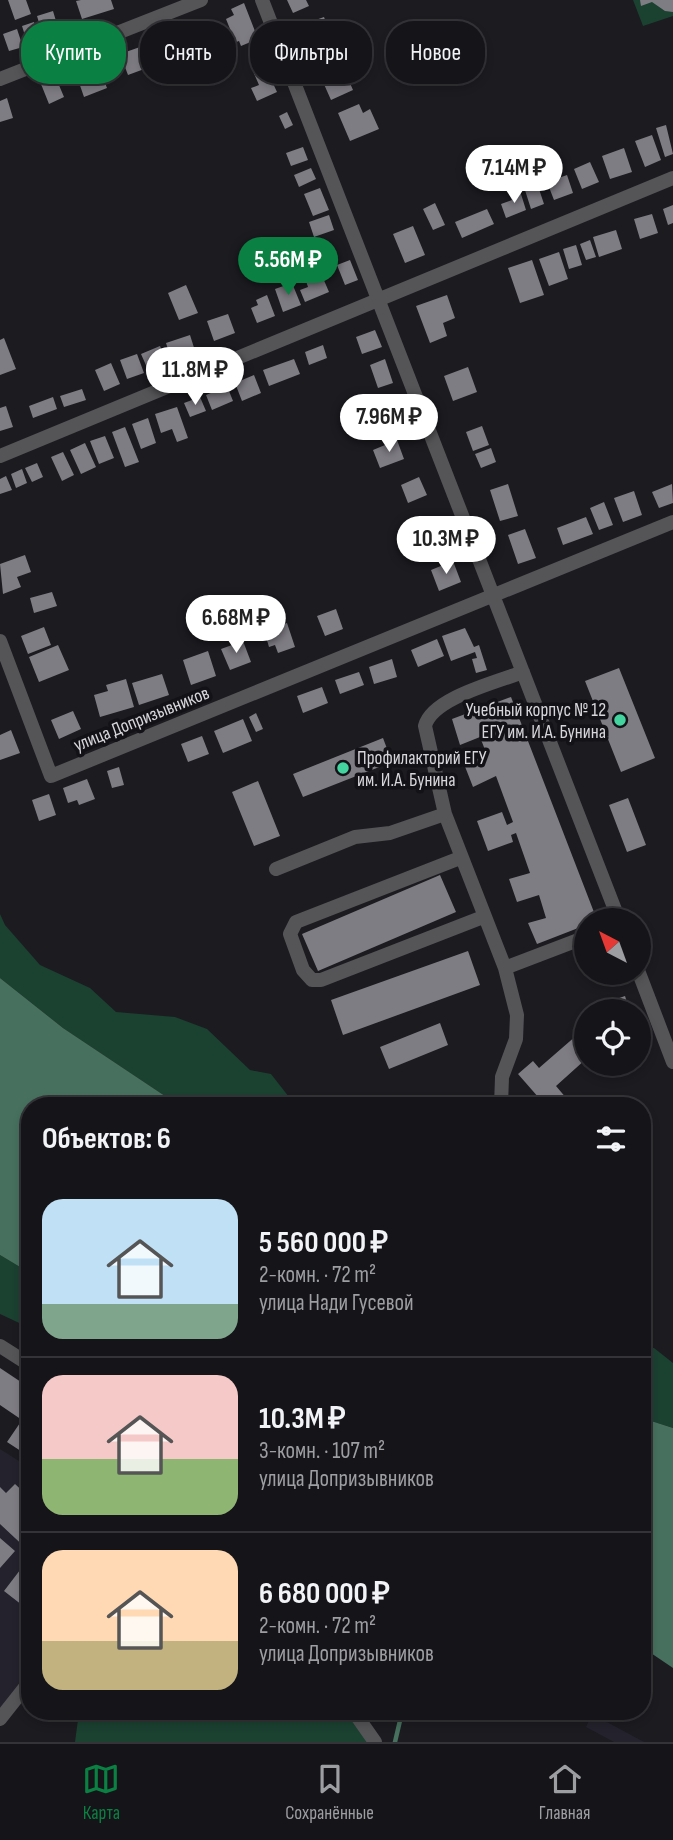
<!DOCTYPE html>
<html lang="ru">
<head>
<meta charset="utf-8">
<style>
	:root { --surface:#151418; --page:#1e1d21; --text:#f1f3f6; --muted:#9d9ea2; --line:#343337; --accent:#0b8043 }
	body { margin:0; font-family:"Sofia Sans Condensed",sans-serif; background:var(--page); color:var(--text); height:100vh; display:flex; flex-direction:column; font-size:26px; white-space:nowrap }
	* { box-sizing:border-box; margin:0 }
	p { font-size:23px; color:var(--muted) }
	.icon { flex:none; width:38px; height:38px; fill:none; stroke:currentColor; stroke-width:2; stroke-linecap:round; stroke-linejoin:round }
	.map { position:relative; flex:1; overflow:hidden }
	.panel { position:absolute; left:21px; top:1097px; width:630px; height:623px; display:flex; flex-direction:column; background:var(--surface); border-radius:28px; box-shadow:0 4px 10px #0003,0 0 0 2px var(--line) }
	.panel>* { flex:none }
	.banner { position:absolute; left:21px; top:21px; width:632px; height:63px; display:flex; gap:14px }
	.needle { width:46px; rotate:319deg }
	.controls { position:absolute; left:574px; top:908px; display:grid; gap:14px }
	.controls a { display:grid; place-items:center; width:77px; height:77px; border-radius:50%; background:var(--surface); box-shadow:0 4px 10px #0003,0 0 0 2px var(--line); font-size:35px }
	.price { position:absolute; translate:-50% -60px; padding:0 16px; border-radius:24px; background:#fff; color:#222; font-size:23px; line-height:46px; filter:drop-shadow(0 2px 4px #0008) }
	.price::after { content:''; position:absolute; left:50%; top:42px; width:21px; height:16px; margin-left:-10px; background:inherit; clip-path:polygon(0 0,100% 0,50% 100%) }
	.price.selected { background:var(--accent); color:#fff }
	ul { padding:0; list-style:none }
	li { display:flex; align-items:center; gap:21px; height:175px; padding:0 21px }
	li+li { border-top:2px solid var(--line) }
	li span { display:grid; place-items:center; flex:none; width:196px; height:140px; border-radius:21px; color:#555 }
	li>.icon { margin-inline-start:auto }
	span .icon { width:84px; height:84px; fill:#fffc; stroke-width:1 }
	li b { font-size:30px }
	h2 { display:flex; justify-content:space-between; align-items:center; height:84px; padding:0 21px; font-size:30px }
	.chip { padding:0 24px; border-radius:28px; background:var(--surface); box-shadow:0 4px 10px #0003,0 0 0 2px var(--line); font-size:24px; line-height:63px }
	.chip.selected { background:var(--accent); color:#fff }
	.tabs { display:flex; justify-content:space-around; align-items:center; height:98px; border-top:2px solid var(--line); background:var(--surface); font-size:19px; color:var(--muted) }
	.tabs a { display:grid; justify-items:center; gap:4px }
	.tabs .selected { color:var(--accent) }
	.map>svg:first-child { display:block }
	.built { fill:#24222c }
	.green { fill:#1b4131 }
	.water { fill:#47705e }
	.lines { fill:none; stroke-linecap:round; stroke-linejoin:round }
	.stream { stroke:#47705e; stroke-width:4.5 }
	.building { fill:#7f7d84 }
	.minor { stroke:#555457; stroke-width:14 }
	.poi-dot { fill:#43d4a0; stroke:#131217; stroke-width:2.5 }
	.labels { text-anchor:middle; stroke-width:7; stroke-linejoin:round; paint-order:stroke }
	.poi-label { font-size:19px; fill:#d7d6da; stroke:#131217; text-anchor:end }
	.street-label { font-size:19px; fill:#d7d6da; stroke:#131217 }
</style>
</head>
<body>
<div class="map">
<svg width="673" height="1742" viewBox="0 0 673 1742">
	<rect width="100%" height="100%" fill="#1c1b20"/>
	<path class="built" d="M0 1449 30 1468V1673L0 1710Z
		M592 1714 644 1742H614L586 1727Z"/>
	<path class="green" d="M633 0H673V16L643 26Z
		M0 914 5 925 40 965 90 988 116 1012 175 1017 207 1029 250 1070 271 1074 296 1106H180L63 1028 0 978Z
		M0 1255 30 1273V1328L0 1314Z
		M642 1348H654L673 1363V1428L642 1418Z
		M79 1712H350L371 1742H75Z"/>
	<path class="water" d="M0 978 63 1028 180 1106H30V1273L0 1255Z
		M642 1418 673 1428V1668L642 1647Z"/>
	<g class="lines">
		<path class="stream" d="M395 1742 402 1712"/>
	</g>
	<path class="building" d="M8 0H26L31 14 15 20Z
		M81 0H111L114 9 82 19 76 1Z
		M287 0H306L309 6 293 13Z
		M640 0H673V12L665 11 652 2 641 6Z
		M244 3 258 39 241 46 239 41 231 44 225 31 230 29 226 19 234 15 231 9Z
		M53 11 59 31 43 36 37 16Z
		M324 17 328 28 318 31 320 38 305 44 299 26Z
		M34 22 39 39 27 42 22 26Z
		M17 29 23 47 9 51 3 34Z
		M185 29 195 55 185 59 181 49 163 56 157 40Z
		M140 47 147 68 128 75 120 54Z
		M353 48 358 61 318 77 313 64Z
		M97 63 107 88 84 97 75 71Z
		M264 64 277 92 257 101 251 88 259 85 252 69Z
		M345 72 353 90 331 100 323 82Z
		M56 78 64 97 49 104 41 84Z
		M7 98 13 118 0 122V101Z
		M359 104 363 113 370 109 379 129 350 141 338 113Z
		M287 112 293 125 285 129 279 116Z
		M666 125 673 154 665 157 656 128Z
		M652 135 661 160 645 167 635 141Z
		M303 147 308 160 291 166 286 153Z
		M624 148 632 172 610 179 602 156Z
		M590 162 599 182 582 189 574 169Z
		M311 168 316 179 299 187 294 175Z
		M567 175 573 193 554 200 547 182Z
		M537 183 544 204 531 209 524 187Z
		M320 188 329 210 313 216 304 194Z
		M520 191 526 210 506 218 501 204 512 200 509 194Z
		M435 203 445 225 433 230 423 209Z
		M673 205V223L668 225 663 209Z
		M487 209 494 224 462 238 455 222Z
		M652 214 658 233 640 239 634 219Z
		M329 215 334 230 314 237 309 222Z
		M413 226 425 255 405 263 393 234Z
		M616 230 622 249 599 257 593 237Z
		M590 240 596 257 586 260 580 244Z
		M576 245 582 265 569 269 563 249Z
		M559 252 568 279 549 286 539 259Z
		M350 260 358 280 345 285 337 265Z
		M532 260 544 295 520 303 508 268Z
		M320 271 329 292 305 302 300 290 308 287 305 278Z
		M292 283 301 305 283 312 275 289Z
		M186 285 198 313 179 320 168 293Z
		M267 295 275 316 257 323 251 308 258 305 256 300Z
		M447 295 455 318 443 323 447 336 430 343 416 306Z
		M228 314 235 333 214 341 207 321Z
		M375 330 382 347 362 354 356 337Z
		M190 335 196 354 172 362 166 343Z
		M4 338 16 369 0 375V340Z
		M323 345 327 358 309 365 305 352Z
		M160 346 168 364 149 372 141 354Z
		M137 354 144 373 127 379 120 360Z
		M294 359 300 374 269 386 263 370Z
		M385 359 393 383 378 388 370 365Z
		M111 363 120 384 104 391 95 370Z
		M468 367 477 392 453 401 444 376Z
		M254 375 261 393 242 401 235 383Z
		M227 386 233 401 212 410 206 395Z
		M82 389 86 400 64 407 60 396Z
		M53 397 57 409 33 418 29 406Z
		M200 397 206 411 190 417 184 403Z
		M397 399 404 421 382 429 377 414 385 412 383 404Z
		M6 406 13 427 0 431V408Z
		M177 407 188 438 177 442 172 429 161 433 155 414Z
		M148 418 156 443 141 449 132 424Z
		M482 426 489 445 473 451 466 432Z
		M125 427 139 462 125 467 112 432Z
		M105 436 114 458 99 464 90 441Z
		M397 440 404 459 380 468 373 450Z
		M85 443 96 467 81 474 70 450Z
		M491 448 496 462 481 468 475 454Z
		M63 452 74 475 62 481 51 457Z
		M37 463 43 477 32 482 25 468Z
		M22 469 27 483 16 488 11 474Z
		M6 476 12 490 0 494V479Z
		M419 477 427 495 408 503 401 485Z
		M508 484 518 516 500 521 490 490Z
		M672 484 673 503 659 508 652 492Z
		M634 491 642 515 623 522 614 498Z
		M604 502 613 525 599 530 590 508Z
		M586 517 593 534 563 545 557 528Z
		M525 529 536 558 518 564 508 535Z
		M25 555 31 572 17 577 21 587 3 594 0 564Z
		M453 561 461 582 439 591 431 570Z
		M52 592 57 606 34 613 30 598Z
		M336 609 343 629 325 636 317 616Z
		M287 623 295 647 278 653 275 645 269 647 264 630Z
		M44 627 51 645 28 654 21 636Z
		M465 628 474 647 479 645 487 670 476 673 472 659 477 658 475 652 451 661 442 636Z
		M437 639 444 656 418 667 411 650Z
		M243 641 251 662 230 670 221 649Z
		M58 645 69 670 39 682 29 657Z
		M208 651 216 676 191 685 183 660Z
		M392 659 397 677 374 684 369 667Z
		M619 668 655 758 621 772 585 681Z
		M359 672 364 685 340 694 335 680Z
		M162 674 169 695 139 705 132 683Z
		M126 679 134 707 100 717 94 695 108 691 106 685Z
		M322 687 328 703 303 713 297 696Z
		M511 697 597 920H586V925L537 944 528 923 546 918 539 895 517 902 509 879 530 873 516 833 511 835 513 842 488 851 477 821 502 812 507 825 513 822 496 776 473 787 464 764 487 755 480 737 460 745 452 719Z
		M73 711 81 729 59 739 51 720Z
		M256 713 263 729 256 732 249 717Z
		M243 719 252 741 223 753 214 731Z
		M11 730 20 753 0 760V735Z
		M202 736 209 754 188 762 181 744Z
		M383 738 392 762 303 797 293 774Z
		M119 767 124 785 112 788 107 771Z
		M87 779 95 799 79 805 77 800 68 803 63 788Z
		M258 781 280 836 254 846 232 792Z
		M49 794 56 815 39 821 32 800Z
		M628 798 646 845 627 852 609 805Z
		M440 875 456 912 318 971 302 934Z
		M468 951 480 985 343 1035 331 1000Z
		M625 996 630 1012H605L602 1004Z
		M440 1023 448 1045 389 1069 380 1047Z
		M577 1035 586 1045V1059L556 1086 573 1106H546L518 1074 533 1061 539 1068Z
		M0 1368 30 1388V1457L7 1442 22 1420 0 1405Z
		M15 1484 30 1498V1552L0 1524V1487L6 1493Z
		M0 1538 15 1551 0 1568Z
		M30 1557V1595L22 1605 4 1591Z"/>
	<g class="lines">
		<path class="minor" d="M262 0 619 920
			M0 79 201 0
			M0 456 673 178
			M0 641 51 776 673 522
			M460 858 296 922 290 934 303 970 312 980H321L483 917
			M276 869 355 837 390 833 445 814
			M505 968 586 937
			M639 973 673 1062
			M501 1106 502 1077 516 1039 517 1015 505 968 445 814 425 726C432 698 497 682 523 672
			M0 1346 30 1365
			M354 1712 375 1742
			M0 1719 30 1681"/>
	</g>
	<g class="poi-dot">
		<circle cx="620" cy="720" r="7"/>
		<circle cx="343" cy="768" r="7"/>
	</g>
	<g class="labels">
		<g class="poi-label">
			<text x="606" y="716">Учебный корпус № 12<tspan x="606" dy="22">ЕГУ им. И.А. Бунина</tspan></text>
			<text x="357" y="764" text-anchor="start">Профилакторий ЕГУ<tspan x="357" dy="22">им. И.А. Бунина</tspan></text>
		</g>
		<g class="street-label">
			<text transform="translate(141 718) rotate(-22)" y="7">улица Допризывников</text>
		</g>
	</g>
</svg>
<div class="controls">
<a><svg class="needle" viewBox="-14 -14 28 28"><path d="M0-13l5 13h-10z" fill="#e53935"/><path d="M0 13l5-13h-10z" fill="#9d9ea2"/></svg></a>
<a><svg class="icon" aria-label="locate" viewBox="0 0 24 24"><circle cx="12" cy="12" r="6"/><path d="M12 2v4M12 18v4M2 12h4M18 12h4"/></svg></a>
</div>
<b class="price" style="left:514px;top:205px">7.14M ₽</b>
<b class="price selected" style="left:288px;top:297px">5.56M ₽</b>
<b class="price" style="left:195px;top:407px">11.8M ₽</b>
<b class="price" style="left:389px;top:454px">7.96M ₽</b>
<b class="price" style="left:446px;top:576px">10.3M ₽</b>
<b class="price" style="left:236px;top:655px">6.68M ₽</b>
<div class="banner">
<a class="chip selected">Купить</a>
<a class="chip">Снять</a>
<a class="chip">Фильтры</a>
<a class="chip">Новое</a>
</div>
<section class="panel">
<h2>Объектов: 6<svg class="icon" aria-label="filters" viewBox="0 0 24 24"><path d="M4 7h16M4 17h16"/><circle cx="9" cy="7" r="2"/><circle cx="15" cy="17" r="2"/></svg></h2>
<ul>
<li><span style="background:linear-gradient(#bfe0f5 75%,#7fa58c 0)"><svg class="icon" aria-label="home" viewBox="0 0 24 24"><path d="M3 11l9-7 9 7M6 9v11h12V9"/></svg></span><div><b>5 560 000 ₽</b><p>2-комн. · 72 m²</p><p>улица Нади Гусевой</p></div></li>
<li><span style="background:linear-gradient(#f6c9c9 60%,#8fb573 0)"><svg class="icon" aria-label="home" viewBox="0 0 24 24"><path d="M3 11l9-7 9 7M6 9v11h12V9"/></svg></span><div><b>10.3M ₽</b><p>3-комн. · 107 m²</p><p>улица Допризывников</p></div></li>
<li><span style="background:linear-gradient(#ffd9b3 65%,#c2b280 0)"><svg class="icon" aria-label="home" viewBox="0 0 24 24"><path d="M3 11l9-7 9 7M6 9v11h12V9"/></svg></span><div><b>6 680 000 ₽</b><p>2-комн. · 72 m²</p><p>улица Допризывников</p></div></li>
</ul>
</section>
</div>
<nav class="tabs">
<a class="selected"><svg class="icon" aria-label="map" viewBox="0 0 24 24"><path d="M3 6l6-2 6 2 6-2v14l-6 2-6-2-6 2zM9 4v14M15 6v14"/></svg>Карта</a>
<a><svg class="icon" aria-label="saved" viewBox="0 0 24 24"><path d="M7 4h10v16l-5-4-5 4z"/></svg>Сохранённые</a>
<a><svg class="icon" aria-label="home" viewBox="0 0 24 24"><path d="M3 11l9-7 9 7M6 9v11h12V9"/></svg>Главная</a>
</nav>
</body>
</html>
